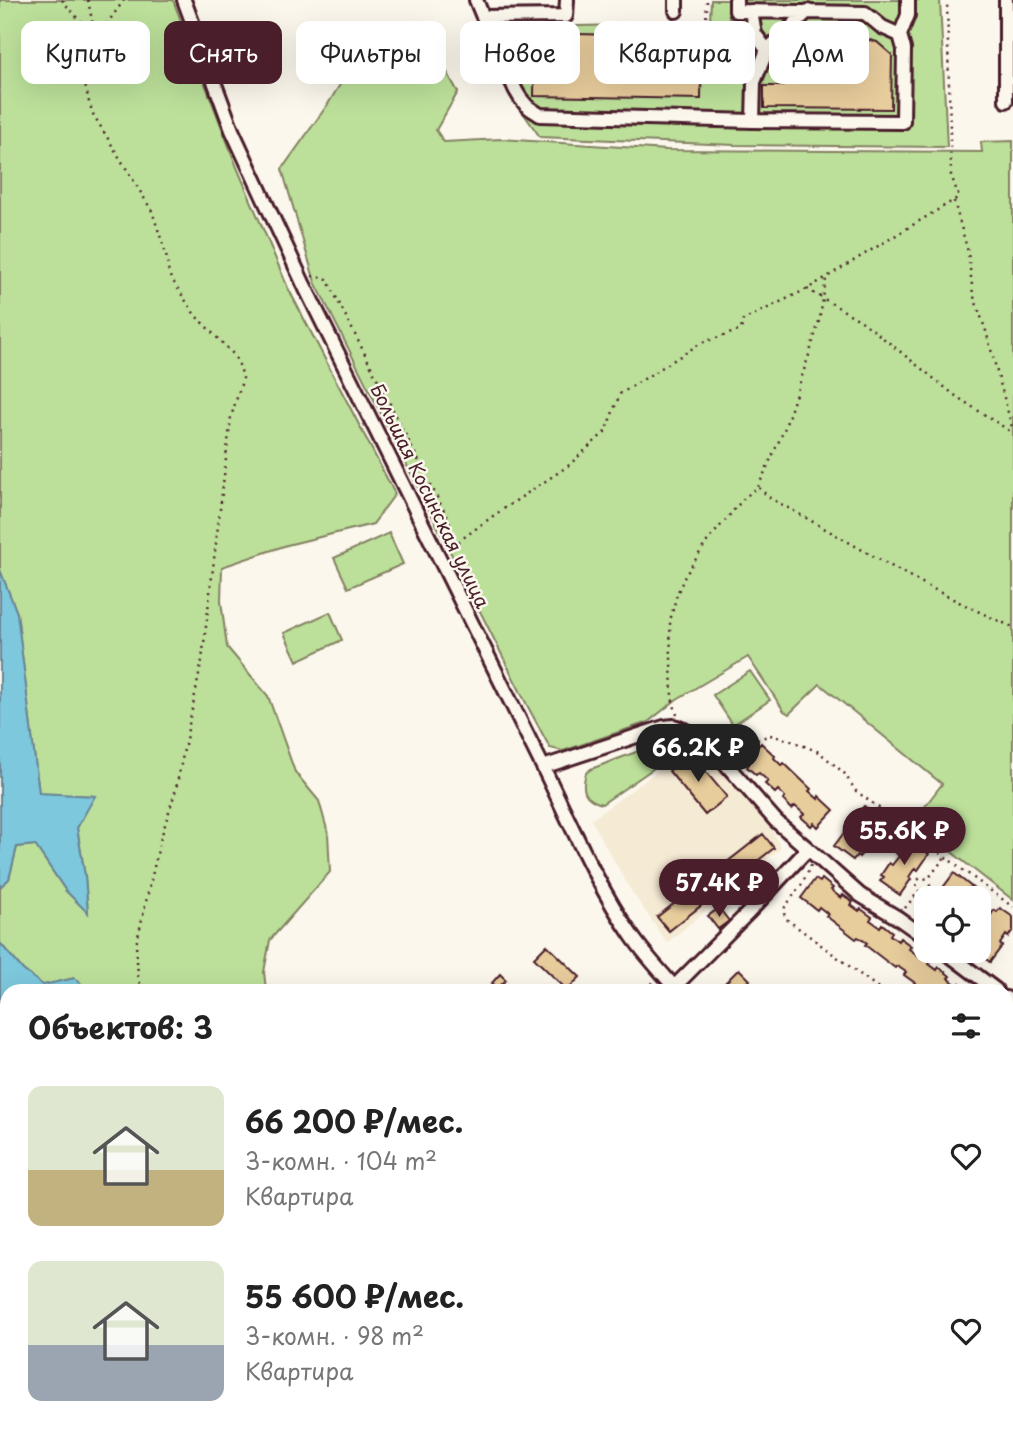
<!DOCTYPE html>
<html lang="ru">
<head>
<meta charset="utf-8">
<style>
	:root { --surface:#fff; --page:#f6f6f6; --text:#222; --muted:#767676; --accent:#4a1f2b }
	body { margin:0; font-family:"Playpen Sans",sans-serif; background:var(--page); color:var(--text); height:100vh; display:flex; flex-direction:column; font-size:26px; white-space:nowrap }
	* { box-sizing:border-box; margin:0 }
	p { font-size:23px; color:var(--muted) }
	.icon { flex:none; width:38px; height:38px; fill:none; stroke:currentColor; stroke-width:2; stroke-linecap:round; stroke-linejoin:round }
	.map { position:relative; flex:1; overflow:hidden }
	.sheet { position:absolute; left:0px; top:984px; width:1013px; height:450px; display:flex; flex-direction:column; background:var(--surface); border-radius:21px 21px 0 0; box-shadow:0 7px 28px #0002 }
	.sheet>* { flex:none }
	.hud { position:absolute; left:21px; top:21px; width:971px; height:63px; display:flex; gap:14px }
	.tools { position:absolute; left:914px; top:886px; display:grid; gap:14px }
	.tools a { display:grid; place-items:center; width:77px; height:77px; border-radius:14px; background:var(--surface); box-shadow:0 7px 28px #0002; font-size:35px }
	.price { position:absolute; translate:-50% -60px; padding:0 16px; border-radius:24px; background:var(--accent); color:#fff; font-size:23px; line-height:46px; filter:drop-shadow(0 2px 4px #0008) }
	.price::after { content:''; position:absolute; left:50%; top:42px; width:21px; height:16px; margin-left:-10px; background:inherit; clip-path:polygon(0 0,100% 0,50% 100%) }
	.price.selected { background:#222; color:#fff }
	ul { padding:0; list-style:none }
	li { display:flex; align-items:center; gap:21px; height:175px; padding:0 28px }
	li span { display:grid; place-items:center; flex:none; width:196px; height:140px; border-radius:14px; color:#555 }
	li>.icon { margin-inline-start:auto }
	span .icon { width:84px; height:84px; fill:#fffc; stroke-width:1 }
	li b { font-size:30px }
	h2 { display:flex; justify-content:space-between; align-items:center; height:84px; padding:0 28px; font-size:30px }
	.chip { padding:0 24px; border-radius:14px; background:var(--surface); box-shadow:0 7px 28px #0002; font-size:24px; line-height:63px }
	.chip.selected { background:var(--accent); color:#fff }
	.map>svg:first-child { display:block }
	.built { fill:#f5ead4 }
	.green { fill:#bce09a; stroke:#838062; stroke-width:2 }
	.water { fill:#7dc8dc; stroke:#698495; stroke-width:2 }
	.building { fill:#e7cc9c; stroke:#4a1f2b; stroke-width:2 }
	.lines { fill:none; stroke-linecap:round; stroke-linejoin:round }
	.minor-casing { stroke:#4a1f2b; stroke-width:18 }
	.path { stroke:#4a1f2b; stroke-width:2.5; stroke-dasharray:2 5; stroke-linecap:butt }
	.minor { stroke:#fbf7ec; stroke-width:12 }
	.labels { text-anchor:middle; stroke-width:5; stroke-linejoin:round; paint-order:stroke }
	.street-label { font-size:19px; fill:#4a1f2b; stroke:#fbf7ec }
</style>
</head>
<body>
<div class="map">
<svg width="1013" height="1433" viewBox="0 0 1013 1433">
	<rect width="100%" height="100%" fill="#fbf7ec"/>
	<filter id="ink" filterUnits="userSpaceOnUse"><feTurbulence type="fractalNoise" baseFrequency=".0143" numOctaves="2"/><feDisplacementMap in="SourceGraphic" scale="14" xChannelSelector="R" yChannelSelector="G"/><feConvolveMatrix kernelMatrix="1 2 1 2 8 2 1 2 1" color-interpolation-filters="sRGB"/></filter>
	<g filter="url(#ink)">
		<path class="built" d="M693 745 713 755 773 832 781 848 667 943 630 889 591 820Z"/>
		<path class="green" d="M0 0H173L236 165 288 288 395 494 373 524 287 545 222 567 221 601 227 647 268 696 295 772 319 801 328 833 330 872 270 940 264 972 266 990H88L74 978 43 986 23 970 0 943V887L9 879 17 847 35 845 66 891 88 912 85 876 77 828 94 796 39 794 17 613 0 570Z
			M711 0H729V21H710Z
			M732 0H940L947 147 735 145 540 137 501 81 481 28 731 23Z
			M368 39 394 57 433 47 458 92 436 130 444 142 501 139 667 150 982 152 981 142 1013 141V900L913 822 942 784 820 684 789 714 784 711 748 657 677 699 648 722 563 751 550 748 527 705 315 282 282 169 328 104Z
			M389 533 403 564 348 588 334 558Z
			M330 612 342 640 297 661 284 633Z
			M750 671 770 700 733 725 713 695Z
			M660 743 674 745V752L670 757 602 804C584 799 581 790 586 773L591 769Z
			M292 1426H567L554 1433H295Z
			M813 1426H917L926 1433H824Z"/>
		<path class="water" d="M0 570 17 613 39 793 95 796 77 828 85 876 88 913 66 891 35 845 17 847 9 879 0 887Z
			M0 943 23 970 43 985 75 978 88 990H7V1426H292L295 1433H0Z
			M567 1426H813L824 1433H554Z"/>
		<path class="building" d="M535 33 702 37 701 99 534 96Z
			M841 37H859L877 42 892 55 891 109 764 108V86H784L793 67 806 52 823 42Z
			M761 743 775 756 774 758 782 766 784 763 811 789 809 791 818 799 819 796 834 810 818 827 814 823 811 826 801 817 804 814 795 806 792 809 783 800 785 797 778 790 775 793 765 784 768 781 759 773 756 775 747 767 749 764 745 760Z
			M690 753 727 797 705 815 669 771Z
			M864 806 883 820 880 825 883 827 874 838 872 836 864 845 867 848 859 857 857 855 853 860 834 846 846 830 848 832 855 823 852 822Z
			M763 834 774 848 669 931 657 917Z
			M909 840 929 854 918 870 915 868 909 877 911 879 900 895 880 881 884 877 881 875 889 863 892 865 899 856 896 853 903 843 906 845Z
			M954 873 973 888 969 892 972 895 970 898H939L944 891 942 889Z
			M815 879 820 882 822 879 833 888 831 890 841 898 843 895 853 902 851 905 859 911 861 909 872 917 870 920 880 927 882 924 892 932 890 935 898 941 900 938 911 946 909 949 919 956 921 954 931 961 929 964 937 970 939 967 950 976 948 978 958 986 960 983 970 990H925L904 975 906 972 897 966 895 968 865 945 867 943 858 937 856 939 826 916 828 914 819 907 817 910 801 898Z
			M719 908 729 921 718 929 708 916Z
			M1000 908 1013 917V930L1008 937 1006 935 1000 944 1002 946 990 962 973 950H978V932L980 930 982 933 989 923 987 921 994 910 997 912Z
			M547 945 580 977 567 990 534 958Z
			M739 969 750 980 740 990H718Z
			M500 974 506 980 498 988 492 983Z
			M1013 1054V1077L1010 1080 1006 1076V1062Z
			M1010 1155 1013 1157V1164L1008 1172 1006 1161Z
			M1006 1209 1013 1214V1231L1006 1225Z
			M393 1426H413L414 1428 406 1433H397Z"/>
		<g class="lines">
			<defs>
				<path id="minor" d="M184 0 232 130 304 285 543 767C571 824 596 884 632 936 645 955 662 973 677 990
					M476 0 483 17 566 16 567 0
					M736 0V11L865 13 882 27 900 35
					M676 11V0
					M751 11 755 34 767 50
					M808 11 767 50 754 82 753 121 903 122 904 49 900 35 908 15V0
					M505 36C506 60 508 86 526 105 530 109 536 112 540 115L753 121
					M1006 101V0
					M543 767 664 727 674 726 687 731 710 746 776 821 815 855 860 895 898 918 926 938
					M943 950 996 990
					M674 987 748 913 808 849
					M1006 998 1013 1004
					M1006 1258 1013 1263"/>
			</defs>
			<use href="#minor" class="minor-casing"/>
			<path class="path" d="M62 0 77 18 96 33
				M88 0 98 51 84 80 89 102 93 114 152 211 166 254 169 275 195 315 234 355 240 367 243 378 231 417 202 660 176 789 160 841 136 945 138 976 142 990
				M706 24 707 0
				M96 33 104 28 124 0
				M954 201 968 252 973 294 986 331 1013 431
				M312 276 327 279 451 525
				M807 289 863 322 957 397 1013 433
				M758 487 784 430 809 355 820 318 826 279
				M447 550 493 516 568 466 605 432 620 394 701 343 741 330 743 320 807 289 959 197 951 175 947 0
				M677 715 672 698 670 621 677 594 685 576 706 543 744 498 758 487 770 498C851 542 928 591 1013 627
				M731 750 770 735 789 740 819 752 844 773 856 791 1013 907
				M881 850V840L896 821
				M811 865 802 884 785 907 784 913 785 918 881 990
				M919 891 922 892 928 891 930 885 929 880
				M905 908 919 891 916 886 917 880 921 878 928 879 945 857
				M648 990 653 982
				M1006 1233 1013 1238
				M387 1426 391 1433
				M836 1426 860 1433
				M873 1426 879 1433
				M888 1426 897 1433
				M450 1433 464 1426"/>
			<use href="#minor" class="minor"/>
		</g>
	</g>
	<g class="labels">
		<g class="street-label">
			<text transform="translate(430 496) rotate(64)" y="7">Большая Косинская улица</text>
		</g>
	</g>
</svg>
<div class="tools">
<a><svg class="icon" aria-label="locate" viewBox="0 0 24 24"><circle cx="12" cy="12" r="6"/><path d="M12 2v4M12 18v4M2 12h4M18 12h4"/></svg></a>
</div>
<b class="price selected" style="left:698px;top:784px">66.2K ₽</b>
<b class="price" style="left:904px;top:867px">55.6K ₽</b>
<b class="price" style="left:719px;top:919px">57.4K ₽</b>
<div class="hud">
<a class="chip">Купить</a>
<a class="chip selected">Снять</a>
<a class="chip">Фильтры</a>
<a class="chip">Новое</a>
<a class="chip">Квартира</a>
<a class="chip">Дом</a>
</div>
<section class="sheet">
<h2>Объектов: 3<svg class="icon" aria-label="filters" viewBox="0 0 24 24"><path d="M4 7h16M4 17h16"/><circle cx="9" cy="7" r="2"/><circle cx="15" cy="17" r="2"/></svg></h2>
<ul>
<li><span style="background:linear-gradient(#dfe7d0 60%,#c2b280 0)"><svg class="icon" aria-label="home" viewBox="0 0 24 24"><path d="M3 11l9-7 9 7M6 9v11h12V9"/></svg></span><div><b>66 200 ₽/мес.</b><p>3-комн. · 104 m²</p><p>Квартира</p></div><svg class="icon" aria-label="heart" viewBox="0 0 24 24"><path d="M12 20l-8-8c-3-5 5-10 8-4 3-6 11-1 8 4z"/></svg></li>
<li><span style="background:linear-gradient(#dfe7d0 60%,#9aa5b1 0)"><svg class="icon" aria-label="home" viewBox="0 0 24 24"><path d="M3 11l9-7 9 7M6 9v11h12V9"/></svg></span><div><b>55 600 ₽/мес.</b><p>3-комн. · 98 m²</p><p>Квартира</p></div><svg class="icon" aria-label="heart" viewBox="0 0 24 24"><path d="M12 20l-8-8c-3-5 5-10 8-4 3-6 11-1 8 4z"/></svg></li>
</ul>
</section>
</div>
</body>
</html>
